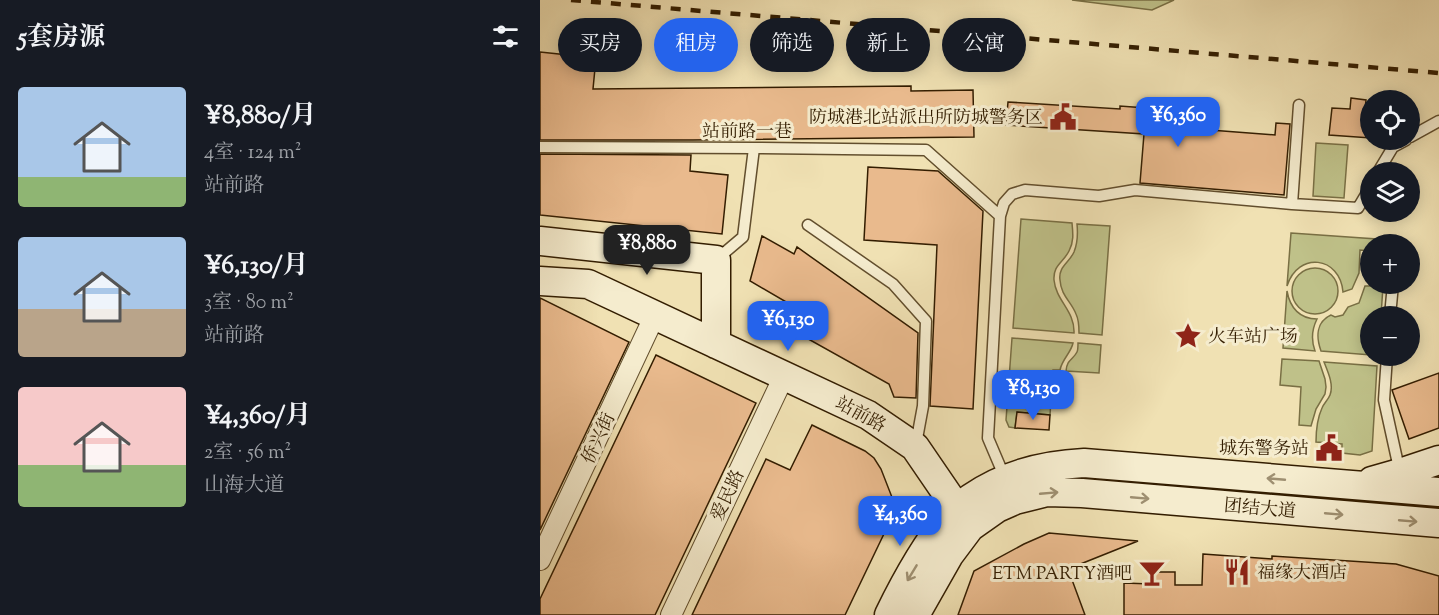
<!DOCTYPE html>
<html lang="zh">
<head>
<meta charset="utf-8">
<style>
	:root { --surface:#171b24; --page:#20242c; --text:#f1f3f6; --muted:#9ea1a6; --accent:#2563eb }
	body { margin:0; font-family:"Sorts Mill Goudy","Noto Serif SC",serif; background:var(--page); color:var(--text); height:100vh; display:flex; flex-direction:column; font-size:22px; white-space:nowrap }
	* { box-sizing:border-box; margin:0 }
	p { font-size:20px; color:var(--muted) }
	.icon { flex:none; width:33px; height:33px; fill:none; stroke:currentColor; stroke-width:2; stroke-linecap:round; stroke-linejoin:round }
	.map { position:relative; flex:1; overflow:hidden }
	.panel { display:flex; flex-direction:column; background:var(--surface); width:540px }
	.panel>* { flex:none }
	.top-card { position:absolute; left:18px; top:18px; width:570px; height:54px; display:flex; gap:12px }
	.controls { position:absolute; left:820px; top:90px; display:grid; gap:12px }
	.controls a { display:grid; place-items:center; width:60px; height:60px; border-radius:50%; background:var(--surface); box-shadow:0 3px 15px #0003; font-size:30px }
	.price { position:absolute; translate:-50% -51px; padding:0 14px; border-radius:12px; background:var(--accent); color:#fff; font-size:20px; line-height:39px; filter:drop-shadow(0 2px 3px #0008) }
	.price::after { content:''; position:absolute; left:50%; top:36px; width:18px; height:14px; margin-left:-9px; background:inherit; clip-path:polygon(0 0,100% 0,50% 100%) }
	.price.current { background:#222; color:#fff }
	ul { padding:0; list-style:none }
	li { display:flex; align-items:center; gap:18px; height:150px; padding:0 18px }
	li span { display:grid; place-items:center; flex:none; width:168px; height:120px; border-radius:6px; color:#555 }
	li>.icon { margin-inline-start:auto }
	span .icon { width:72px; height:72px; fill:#fffc; stroke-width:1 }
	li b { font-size:26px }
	h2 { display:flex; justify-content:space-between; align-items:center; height:72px; padding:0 18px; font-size:26px }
	.chip { padding:0 21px; border-radius:27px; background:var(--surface); box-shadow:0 3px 15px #0003; font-size:21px; line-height:54px }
	.chip.current { background:var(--accent); color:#fff }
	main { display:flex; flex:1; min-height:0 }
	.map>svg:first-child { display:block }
	.green { fill:#bfc189; stroke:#796f44; stroke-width:1.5 }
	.building { fill:#e9ba8d; stroke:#331d00; stroke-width:1.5 }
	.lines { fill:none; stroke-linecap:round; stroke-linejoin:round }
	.lane-casing { stroke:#624e2d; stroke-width:13 }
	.street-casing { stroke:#624e2d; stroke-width:22 }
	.secondary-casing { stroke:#331d00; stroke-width:31 }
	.lane { stroke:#f5ecce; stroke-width:10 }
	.street { stroke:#f5ecce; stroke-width:20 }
	.secondary { stroke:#f5ecce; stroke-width:28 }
	.rail { stroke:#331d00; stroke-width:4.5; stroke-dasharray:10 10; stroke-linecap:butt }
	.oneway { stroke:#9e8f71 }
	.labels { text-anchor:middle; stroke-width:6; stroke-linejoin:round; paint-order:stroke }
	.poi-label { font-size:18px; fill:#331d00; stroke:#f5ecce; text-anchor:end }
	.street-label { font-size:18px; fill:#331d00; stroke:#f5ecce }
</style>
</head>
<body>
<main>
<section class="panel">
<h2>5套房源<svg class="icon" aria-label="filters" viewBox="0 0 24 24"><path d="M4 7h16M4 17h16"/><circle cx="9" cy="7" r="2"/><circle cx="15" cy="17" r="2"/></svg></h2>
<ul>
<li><span style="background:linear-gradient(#a9c7e8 75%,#8fb573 0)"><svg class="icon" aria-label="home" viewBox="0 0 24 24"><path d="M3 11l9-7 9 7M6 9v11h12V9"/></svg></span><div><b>¥8,880/月</b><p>4室 · 124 m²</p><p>站前路</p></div></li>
<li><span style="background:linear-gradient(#a9c7e8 60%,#b9a48a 0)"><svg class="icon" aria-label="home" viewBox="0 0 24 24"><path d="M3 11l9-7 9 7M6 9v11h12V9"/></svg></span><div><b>¥6,130/月</b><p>3室 · 80 m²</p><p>站前路</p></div></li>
<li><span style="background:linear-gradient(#f6c9c9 65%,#8fb573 0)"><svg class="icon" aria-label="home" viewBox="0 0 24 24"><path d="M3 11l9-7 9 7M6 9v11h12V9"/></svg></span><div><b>¥4,360/月</b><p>2室 · 56 m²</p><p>山海大道</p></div></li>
</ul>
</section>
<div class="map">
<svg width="899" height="615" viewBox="0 0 899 615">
	<rect width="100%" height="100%" fill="#f0e1b3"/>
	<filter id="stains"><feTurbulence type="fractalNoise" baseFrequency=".00333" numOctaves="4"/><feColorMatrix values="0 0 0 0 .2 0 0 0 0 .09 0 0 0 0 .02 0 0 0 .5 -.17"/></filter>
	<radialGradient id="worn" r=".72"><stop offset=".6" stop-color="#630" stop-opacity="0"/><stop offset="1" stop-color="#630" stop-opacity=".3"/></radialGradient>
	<path class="green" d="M532 0H634L612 10Z
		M776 143 808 145 804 198 773 196Z
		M481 219 532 223C533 233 534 242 529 251 523 263 513 265 514 280 516 301 535 311 534 333L473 328Z
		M537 224 570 226 562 335 539 333C539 327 539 320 536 314 531 301 521 296 520 280 518 267 529 263 534 252 538 242 538 234 537 224Z
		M751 233 851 240 850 244H831V251L820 250 819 273 812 289 803 292C800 256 758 251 747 286Z
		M752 291a23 23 0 1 1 46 0a23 23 0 1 1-46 0Z
		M825 286H843L841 316H831V355L781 351C776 337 776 322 791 315L795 317 803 315 808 307 819 303Z
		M747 291C750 308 760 319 777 319 772 329 771 340 775 351L743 348Z
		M472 338 533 343C531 353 522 359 520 370H513L510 415 477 412 475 428 469 427 466 420Z
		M538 343 561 345 559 373 526 371C527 359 533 360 537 352 538 350 538 346 538 343Z
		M742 359 779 361 785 379 786 387 785 394 776 409 771 426 759 425 761 387 740 385Z
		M784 362 837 366 832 451 820 455 802 453V444L776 442C776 430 777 419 782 408 784 403 788 400 790 395 794 385 788 372 784 362Z"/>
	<path class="building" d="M0 52 56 58 53 89 371 86V91L433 90 434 137 153 140H0Z
		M811 98 826 100 825 110 831 111V138L789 135 792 108 810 109Z
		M468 102 580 109V106L606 108 605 125 735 135 736 123 750 124 744 195 600 183 604 134 466 125Z
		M0 154 151 155 150 171 188 175 182 234 0 215Z
		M328 167 398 171 443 211 433 409 390 406 397 245 324 240Z
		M222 236 254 254 257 247 378 333 376 398 354 397 349 384 236 321 248 303 210 281Z
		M0 298 89 342 0 530Z
		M116 355 216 403 115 615H0V599Z
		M899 373V428L869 439 852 390Z
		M477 412 510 415 509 430 475 428Z
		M272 425 325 451 334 458 341 469 355 505 353 515 305 615H152L226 459 250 470Z
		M509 533 598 541 528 569 545 615H418L434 571 484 544Z
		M663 554 732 559V556L856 564 899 576V615H584V583L611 584V572H635V585H662Z"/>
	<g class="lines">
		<defs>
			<path id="lane" d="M870 137 899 121
				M0 147 214 148 386 150 460 216
				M838 172 853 147 866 140
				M752 204 818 208 831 186
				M268 225 353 284 386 321 383 406 376 444
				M177 259 203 237 214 148
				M850 316 853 284
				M847 356 844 400 860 473
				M465 478 448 438 460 216 464 203 472 194 485 190 559 196 595 190 752 204 759 105"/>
			<path id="street" d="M0 560 115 315
				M131 615 244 376"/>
			<path id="secondary" d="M0 241 176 260V344
				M0 281 48 284 328 415 375 447 427 523
				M832 481 860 473 899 460
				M349 615C366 580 390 537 416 509 420 505 426 502 431 498 464 475 503 465 544 463L899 492
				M375 615 409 555 430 527 457 508 475 500 507 492 542 493 899 523"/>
		</defs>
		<use href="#lane" class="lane-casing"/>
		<use href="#street" class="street-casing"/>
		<use href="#secondary" class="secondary-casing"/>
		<use href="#lane" class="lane"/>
		<use href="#street" class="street"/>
		<use href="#secondary" class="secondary"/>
		<path class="rail" d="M31 0 899 73"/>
	</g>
	<defs><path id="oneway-shaft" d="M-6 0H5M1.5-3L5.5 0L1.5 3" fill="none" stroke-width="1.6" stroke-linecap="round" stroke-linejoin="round" transform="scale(1.5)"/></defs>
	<g class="oneway">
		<use href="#oneway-shaft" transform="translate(736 479) rotate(-175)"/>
		<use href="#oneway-shaft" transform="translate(509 493) rotate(-5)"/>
		<use href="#oneway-shaft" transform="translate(600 498) rotate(5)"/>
		<use href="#oneway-shaft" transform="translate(794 514) rotate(5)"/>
		<use href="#oneway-shaft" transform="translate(868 521) rotate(5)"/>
		<use href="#oneway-shaft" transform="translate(372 573) rotate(121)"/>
	</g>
	<defs>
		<symbol id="civic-bare" viewBox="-9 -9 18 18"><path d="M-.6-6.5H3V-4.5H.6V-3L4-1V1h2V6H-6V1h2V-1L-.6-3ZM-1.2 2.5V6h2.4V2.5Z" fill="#8f2418" stroke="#f5ecce" stroke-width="2.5" paint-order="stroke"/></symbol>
		<symbol id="sight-bare" viewBox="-9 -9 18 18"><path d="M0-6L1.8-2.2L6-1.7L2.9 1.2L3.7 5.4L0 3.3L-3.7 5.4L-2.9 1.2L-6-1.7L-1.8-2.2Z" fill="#8f2418" stroke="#f5ecce" stroke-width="2.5" paint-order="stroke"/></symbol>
		<symbol id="restaurant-bare" viewBox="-9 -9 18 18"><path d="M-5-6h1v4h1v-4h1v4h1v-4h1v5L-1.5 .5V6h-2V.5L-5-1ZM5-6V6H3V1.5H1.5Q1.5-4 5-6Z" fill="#8f2418" stroke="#f5ecce" stroke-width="2.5" paint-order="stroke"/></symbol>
		<symbol id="bar-bare" viewBox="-9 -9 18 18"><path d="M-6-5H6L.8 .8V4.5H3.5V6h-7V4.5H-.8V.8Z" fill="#8f2418" stroke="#f5ecce" stroke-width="2.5" paint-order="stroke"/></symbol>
	</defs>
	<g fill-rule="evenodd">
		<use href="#civic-bare" x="504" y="98" width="38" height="38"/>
		<use href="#sight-bare" x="629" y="317" width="38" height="38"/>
		<use href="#civic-bare" x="770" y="429" width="38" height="38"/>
		<use href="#restaurant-bare" x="678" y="553" width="38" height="38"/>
		<use href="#bar-bare" x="593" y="554" width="38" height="38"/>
	</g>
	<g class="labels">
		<g class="poi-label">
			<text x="503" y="123">防城港北站派出所防城警务区</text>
			<text x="668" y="342" text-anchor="start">火车站广场</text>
			<text x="769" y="454">城东警务站</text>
			<text x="717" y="578" text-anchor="start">福缘大酒店</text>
			<text x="592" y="579">ETM PARTY酒吧</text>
		</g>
		<g class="street-label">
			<text x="207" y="137">站前路一巷</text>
			<text transform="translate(321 414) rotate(29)" y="6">站前路</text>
			<text transform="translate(58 438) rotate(-65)" y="6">侨兴街</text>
			<text transform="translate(187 495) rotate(-65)" y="6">爱民路</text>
			<text transform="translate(720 508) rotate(5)" y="6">团结大道</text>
		</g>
	</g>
	<rect width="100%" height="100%" filter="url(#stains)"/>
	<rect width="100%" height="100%" fill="url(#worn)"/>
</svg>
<div class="controls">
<a><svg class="icon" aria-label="locate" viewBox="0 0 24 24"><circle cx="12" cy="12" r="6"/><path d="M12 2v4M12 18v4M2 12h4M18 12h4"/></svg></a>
<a><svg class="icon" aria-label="layers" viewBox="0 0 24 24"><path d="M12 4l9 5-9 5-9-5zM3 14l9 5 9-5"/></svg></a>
<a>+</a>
<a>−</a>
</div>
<b class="price" style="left:638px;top:148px">¥6,360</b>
<b class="price current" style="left:107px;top:276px">¥8,880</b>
<b class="price" style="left:248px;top:352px">¥6,130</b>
<b class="price" style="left:493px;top:421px">¥8,130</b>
<b class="price" style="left:360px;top:547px">¥4,360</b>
<div class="top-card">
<a class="chip">买房</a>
<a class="chip current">租房</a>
<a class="chip">筛选</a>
<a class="chip">新上</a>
<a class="chip">公寓</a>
</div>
</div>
</main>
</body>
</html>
